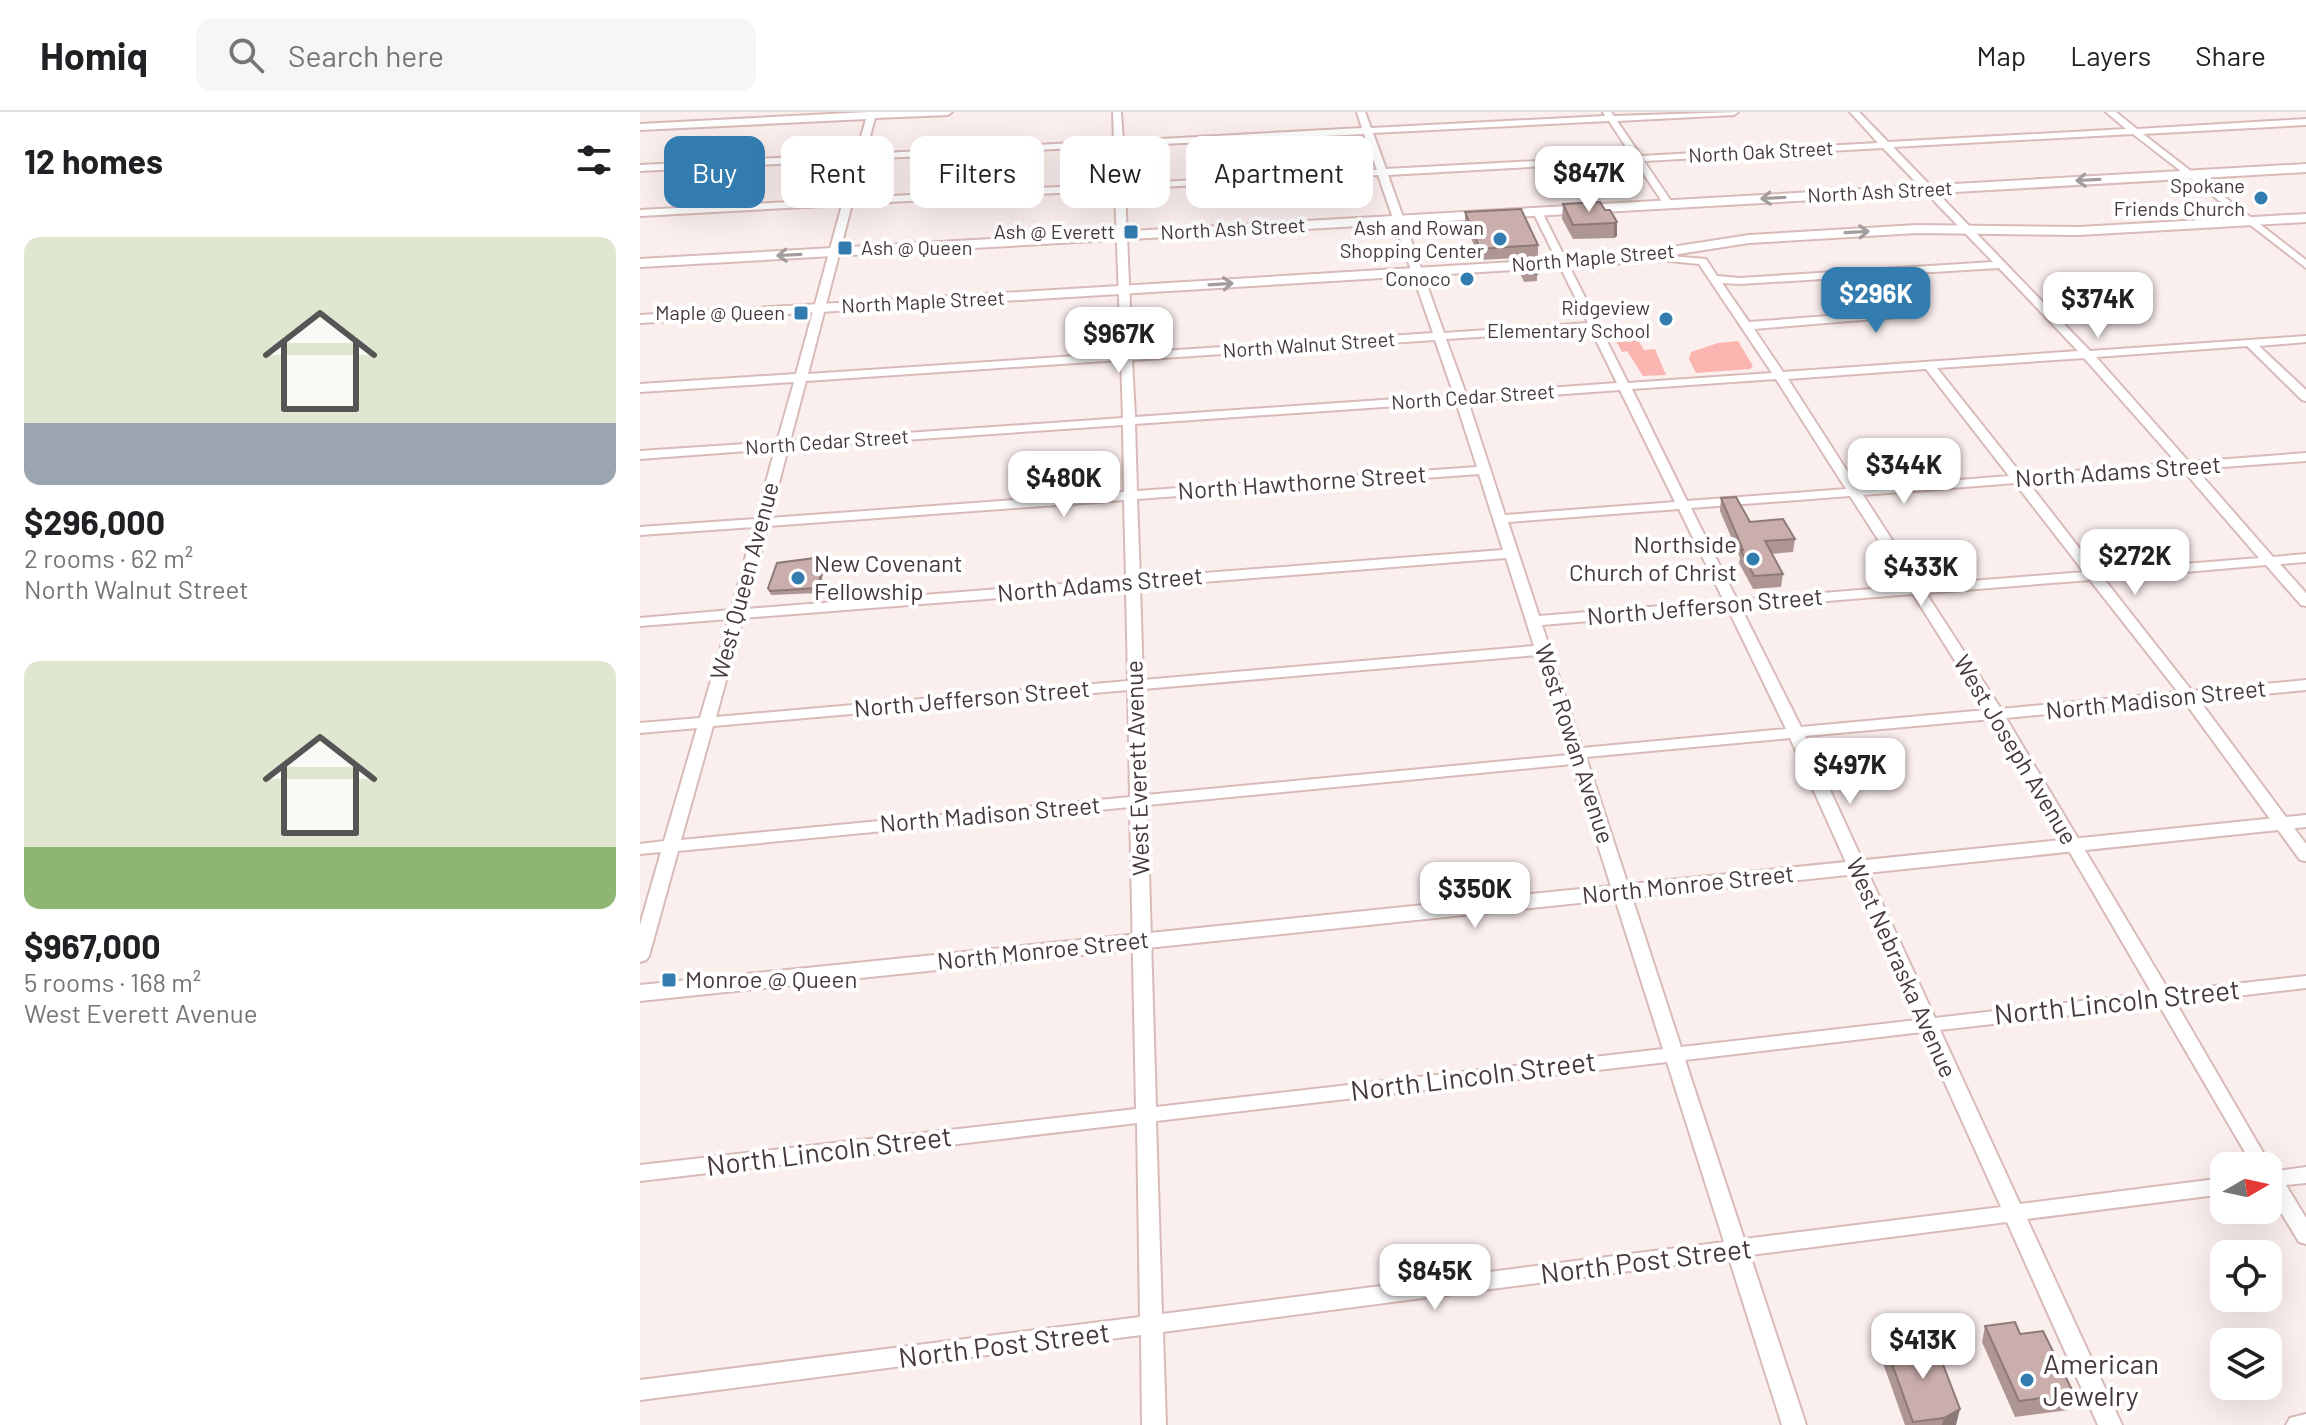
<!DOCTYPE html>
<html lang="en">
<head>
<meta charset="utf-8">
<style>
	:root { --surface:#fff; --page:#f6f6f6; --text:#202124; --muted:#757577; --line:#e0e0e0; --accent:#337cb0 }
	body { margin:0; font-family:Barlow,sans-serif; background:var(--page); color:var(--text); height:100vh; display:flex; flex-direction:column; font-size:30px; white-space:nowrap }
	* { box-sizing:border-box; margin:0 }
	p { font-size:26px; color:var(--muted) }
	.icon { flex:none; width:44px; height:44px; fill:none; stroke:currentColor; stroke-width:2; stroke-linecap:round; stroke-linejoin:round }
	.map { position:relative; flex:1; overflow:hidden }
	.sheet { display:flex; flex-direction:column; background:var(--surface); width:640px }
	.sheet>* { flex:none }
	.top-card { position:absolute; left:24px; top:24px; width:760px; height:72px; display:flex; gap:16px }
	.needle { width:52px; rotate:81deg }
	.tools { position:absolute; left:1570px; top:1040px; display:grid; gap:16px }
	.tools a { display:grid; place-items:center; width:72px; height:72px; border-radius:16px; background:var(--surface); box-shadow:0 8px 32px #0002; font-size:40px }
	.price { position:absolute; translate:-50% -68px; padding:0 18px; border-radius:16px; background:#fff; color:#222; font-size:26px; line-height:52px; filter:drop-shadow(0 2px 4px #0008) }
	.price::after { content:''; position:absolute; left:50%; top:48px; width:24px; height:18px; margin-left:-12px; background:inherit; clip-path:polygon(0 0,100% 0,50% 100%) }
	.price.active { background:var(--accent); color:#fff }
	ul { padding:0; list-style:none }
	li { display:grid; align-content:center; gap:16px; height:424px; padding:0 24px }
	li span { display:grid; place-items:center; height:248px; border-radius:16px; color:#555 }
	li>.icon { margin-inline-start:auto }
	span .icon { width:144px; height:144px; fill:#fffc; stroke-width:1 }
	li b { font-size:34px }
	h2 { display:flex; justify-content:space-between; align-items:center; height:96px; padding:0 24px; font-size:34px }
	.chip { padding:0 28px; border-radius:16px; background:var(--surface); box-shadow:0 8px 32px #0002; font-size:28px; line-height:72px }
	.chip.active { background:var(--accent); color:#fff }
	header { display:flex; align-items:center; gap:48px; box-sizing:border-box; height:112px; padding:0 40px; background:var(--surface); border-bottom:2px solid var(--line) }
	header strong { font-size:38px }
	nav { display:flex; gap:44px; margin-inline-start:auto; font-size:28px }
	.search { width:560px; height:72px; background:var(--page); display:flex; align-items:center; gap:20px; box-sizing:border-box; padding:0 28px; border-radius:16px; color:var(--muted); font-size:30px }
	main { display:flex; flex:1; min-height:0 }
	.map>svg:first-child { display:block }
	.green { fill:#fab5b1 }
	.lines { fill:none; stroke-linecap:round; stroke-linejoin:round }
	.minor-casing { stroke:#d8bbb9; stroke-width:4 }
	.major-casing { stroke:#d8bbb9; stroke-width:4 }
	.minor { fill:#fff; fill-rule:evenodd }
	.major { fill:#fff; fill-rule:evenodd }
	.wall { fill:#ae9694 }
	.shaded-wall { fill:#8d7a78 }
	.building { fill:#caaeac; stroke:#8d7a78; stroke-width:2 }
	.oneway { stroke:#a29c9c }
	.poi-dot { fill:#337cb0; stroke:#fff; stroke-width:3 }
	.labels { text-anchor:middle; stroke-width:8; stroke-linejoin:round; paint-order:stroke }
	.far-street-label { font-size:20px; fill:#453a39; stroke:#fff }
	.far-poi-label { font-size:20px; fill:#453a39; stroke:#fff; text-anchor:end }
	.street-label { font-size:24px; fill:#453a39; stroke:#fff }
	.poi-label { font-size:24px; fill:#453a39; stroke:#fff; text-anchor:start }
	.near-street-label { font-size:28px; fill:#453a39; stroke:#fff }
	.near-poi-label { font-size:28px; fill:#453a39; stroke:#fff; text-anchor:start }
</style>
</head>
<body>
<header>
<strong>Homiq</strong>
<div class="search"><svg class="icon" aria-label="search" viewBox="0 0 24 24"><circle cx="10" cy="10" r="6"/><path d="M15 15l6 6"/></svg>Search here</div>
<nav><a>Map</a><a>Layers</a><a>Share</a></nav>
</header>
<main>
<section class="sheet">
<h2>12 homes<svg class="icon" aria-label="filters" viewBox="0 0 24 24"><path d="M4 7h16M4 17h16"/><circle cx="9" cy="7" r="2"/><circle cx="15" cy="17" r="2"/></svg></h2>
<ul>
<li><span style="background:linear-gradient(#dfe7d0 75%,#9aa5b1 0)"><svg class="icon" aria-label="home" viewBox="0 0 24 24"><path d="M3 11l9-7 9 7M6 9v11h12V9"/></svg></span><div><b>$296,000</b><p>2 rooms · 62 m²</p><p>North Walnut Street</p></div></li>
<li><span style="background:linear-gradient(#dfe7d0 75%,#8fb573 0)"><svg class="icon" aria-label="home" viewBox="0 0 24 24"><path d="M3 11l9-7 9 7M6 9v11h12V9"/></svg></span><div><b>$967,000</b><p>5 rooms · 168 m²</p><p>West Everett Avenue</p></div></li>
</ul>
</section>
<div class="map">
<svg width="1666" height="1313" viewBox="0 0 1666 1313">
	<rect width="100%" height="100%" fill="#fbefee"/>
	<path class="green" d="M992 218 1004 238 1015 237 1026 263 1003 264 987 239 982 240 971 220Z
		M1098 229 1113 254 1110 257 1056 261 1049 247 1051 240 1078 231Z"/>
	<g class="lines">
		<defs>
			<path id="minor" d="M228 0H312L308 3 235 6 225 42 474 29 473 0H481L483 29 722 16 717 0H725L731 16 965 4 963 0H971L974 4 1098 0 1094 3 977 9 1001 44 1238 31 1210 0H1219L1248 30 1486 17 1466 0H1476L1497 17 1666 7V13L1503 22 1666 148V156L1493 22 1253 35 1450 239 1666 224V230L1619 234 1666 278V289L1662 288 1607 234 1456 245 1549 350 1666 341V349L1556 357 1633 445 1666 442V450L1640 452 1666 481V494L1661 493 1626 453 1464 467 1552 579 1666 568V578L1559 588 1666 732V749L1660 748 1544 589 1366 606 1529 879 1666 864V876L1536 891 1632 1056 1637 1059 1666 1055V1071L1646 1073 1666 1106V1132L1659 1130 1628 1079V1054H1613L1519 893 1300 918 1380 1092 1584 1066V1082L1387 1107 1482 1313H1458L1367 1110 1110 1143 1166 1313H1142L1089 1146 523 1220 526 1313H502L501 1223 0 1288V1268L500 1205 497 1011 0 1069V1053L496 997 490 695 38 739 9 844 6 848 0 850V813L21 740 0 742V732L24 729 57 616 0 621V611L60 606 89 507 0 514V506L91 498 114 415 0 423V415L116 407 135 337 0 347V339L137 330 154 270 0 280V272L156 262 202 93 0 104V98L204 87 215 48 0 59V53L216 42 226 7 0 18V12ZM969 9 992 44 746 57 733 21ZM724 22 737 58 485 72 483 34ZM474 34 475 72 214 86 224 47ZM1243 36 1353 150 1100 166 1077 164 1066 147 1006 142V146L1010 147 1059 152 1132 261 988 271 901 98 893 100 948 211 804 221 748 63 995 49 1025 94 1028 95 1033 92 1004 49ZM738 63 793 221 492 241 485 77ZM475 78 481 241 168 262 212 92ZM1359 156 1438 239 1143 260 1114 217 1270 204 1283 193 1259 162ZM1249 163 1272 193 1267 198 1109 210 1082 171 1100 172ZM951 218 977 271 826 282 806 227ZM795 228 814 283 495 305 492 248ZM1444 246 1537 351 1382 363 1297 256ZM481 248 483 306 150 329 166 269ZM1286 257 1369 364 1218 376 1148 267ZM1136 267 1206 377 1047 389 992 277ZM980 278 1035 390 865 403 828 289ZM816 290 837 355 497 379 495 312ZM483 313 484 380 130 406 148 336ZM1543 358 1619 446 1457 459 1388 370ZM839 362 863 438 500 466 497 387ZM1375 371 1444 460 1281 473 1223 383ZM1210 384 1268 474 1097 488 1051 396ZM484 388 486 467 106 497 128 414ZM1039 397 1084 489 899 504 868 410ZM866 446 894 534 503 568 500 475ZM1450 468 1538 580 1361 597 1286 481ZM486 476 488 569 76 605 103 506ZM1273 482 1346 598 1161 615 1101 496ZM1088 497 1146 617 942 636 902 513ZM897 543 929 643 506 683 503 577ZM488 578 490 685 41 728 73 614ZM1352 607 1512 881 1295 906 1165 624ZM1150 626 1277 908 1041 935 946 645ZM932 652 1023 937 516 995 507 693ZM1282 920 1361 1095 1104 1127 1045 948ZM1027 950 1084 1130 522 1202 516 1009Z
				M1666 1302V1313H1646L1650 1306Z"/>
			<path id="major" d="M1666 52V60L0 155V147Z
				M1666 102V110L1439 123 1277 121 1109 131 974 152 0 211V203L974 144 1109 123 1277 113 1439 115Z
				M1666 703V715L0 889V873Z"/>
		</defs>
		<use href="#minor" class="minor-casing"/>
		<use href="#major" class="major-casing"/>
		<use href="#minor" class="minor"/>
		<use href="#major" class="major"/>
	</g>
	<path class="wall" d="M923 92 965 98 977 110V124L974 126 933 127 922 107Z
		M825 100 898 133V145L840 148 825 111Z
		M880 153 897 162V169L884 170 880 161Z
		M1081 386 1110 410 1155 427 1153 440 1131 442 1143 462 1141 475 1113 477 1099 451 1100 446 1080 399Z
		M175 446 176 452 184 456 179 481 131 483 128 476Z
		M1345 1214 1380 1222 1434 1282 1429 1298 1375 1305 1342 1230Z
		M1246 1235 1316 1313H1265L1243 1251Z"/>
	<path class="shaded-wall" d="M977 110V124L974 126V111Z
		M183 451 184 456 179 481 178 476Z
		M1320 1297 1316 1313H1302L1304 1306Z"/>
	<path class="building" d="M960 90 965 98H970L977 110 974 111 933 113 923 92Z
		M881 97 898 133 840 137 825 100Z
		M892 152 897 162H884L880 153Z
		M1096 385 1110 410 1143 407 1155 427 1125 429 1143 462 1114 464 1101 438H1103L1081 386Z
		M175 446 174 452 183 451 178 476 130 479 128 476 137 451Z
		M1375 1210 1380 1222 1403 1219 1434 1282 1379 1289 1345 1214Z
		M1294 1229 1320 1297 1304 1306 1273 1310 1246 1235Z"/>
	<defs><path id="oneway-shaft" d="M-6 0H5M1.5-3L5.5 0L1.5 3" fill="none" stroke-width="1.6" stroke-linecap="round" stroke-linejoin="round" transform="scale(2)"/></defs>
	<g class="oneway">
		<use href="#oneway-shaft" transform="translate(1448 68) rotate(177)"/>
		<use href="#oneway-shaft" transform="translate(1133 86) rotate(177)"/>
		<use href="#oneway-shaft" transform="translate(1217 120) rotate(-3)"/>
		<use href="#oneway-shaft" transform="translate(149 143) rotate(177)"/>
		<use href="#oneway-shaft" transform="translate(581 172) rotate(-4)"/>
	</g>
	<g class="poi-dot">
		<circle cx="1621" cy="86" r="8"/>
		<rect x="483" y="112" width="16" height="16" rx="4"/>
		<circle cx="860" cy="127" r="8"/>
		<rect x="197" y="128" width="16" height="16" rx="4"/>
		<circle cx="827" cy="167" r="8"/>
		<rect x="153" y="193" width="16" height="16" rx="4"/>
		<circle cx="1026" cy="207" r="8"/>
		<circle cx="1113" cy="447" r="8"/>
		<circle cx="158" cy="466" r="8"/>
		<rect x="21" y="860" width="16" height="16" rx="4"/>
		<circle cx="1387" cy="1268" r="8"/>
	</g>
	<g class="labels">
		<g class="far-street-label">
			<text transform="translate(1121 40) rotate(-3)" y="7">North Oak Street</text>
			<text transform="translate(1240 80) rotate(-3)" y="7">North Ash Street</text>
			<text transform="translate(593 117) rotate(-3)" y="7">North Ash Street</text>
			<text transform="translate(953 146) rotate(-5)" y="7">North Maple Street</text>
			<text transform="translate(283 190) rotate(-3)" y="7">North Maple Street</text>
			<text transform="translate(669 233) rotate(-4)" y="7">North Walnut Street</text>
			<text transform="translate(833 285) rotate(-4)" y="7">North Cedar Street</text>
			<text transform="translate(187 330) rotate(-4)" y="7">North Cedar Street</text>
		</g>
		<g class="far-poi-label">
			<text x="1605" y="81">Spokane<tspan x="1605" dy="23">Friends Church</tspan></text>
			<text x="844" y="123">Ash and Rowan<tspan x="844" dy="23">Shopping Center</tspan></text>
			<text x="475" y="127">Ash @ Everett</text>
			<text x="221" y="143" text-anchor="start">Ash @ Queen</text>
			<text x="811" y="174">Conoco</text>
			<text x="1010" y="203">Ridgeview<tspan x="1010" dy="23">Elementary School</tspan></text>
			<text x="145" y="208">Maple @ Queen</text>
		</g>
		<g class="street-label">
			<text transform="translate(1478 360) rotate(-4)" y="8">North Adams Street</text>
			<text transform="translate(662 371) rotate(-4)" y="8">North Hawthorne Street</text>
			<text transform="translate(105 469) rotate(-75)" y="8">West Queen Avenue</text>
			<text transform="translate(460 473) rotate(-5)" y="8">North Adams Street</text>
			<text transform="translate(1065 495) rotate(-5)" y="8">North Jefferson Street</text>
			<text transform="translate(332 587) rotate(-5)" y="8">North Jefferson Street</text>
			<text transform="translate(1516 588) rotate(-6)" y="8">North Madison Street</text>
			<text transform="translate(934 632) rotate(72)" y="8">West Rowan Avenue</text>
			<text transform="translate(1375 638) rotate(59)" y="8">West Joseph Avenue</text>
			<text transform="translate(498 656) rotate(-92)" y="8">West Everett Avenue</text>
			<text transform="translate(350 703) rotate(-5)" y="8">North Madison Street</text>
			<text transform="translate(1048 773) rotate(-6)" y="8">North Monroe Street</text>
			<text transform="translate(403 839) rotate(-6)" y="8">North Monroe Street</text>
			<text transform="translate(1261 856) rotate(66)" y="8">West Nebraska Avenue</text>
		</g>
		<g class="poi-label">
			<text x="1097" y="441" text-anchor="end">Northside<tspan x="1097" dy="28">Church of Christ</tspan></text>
			<text x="174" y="460">New Covenant<tspan x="174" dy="28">Fellowship</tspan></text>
			<text x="45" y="876">Monroe @ Queen</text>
		</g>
		<g class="near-street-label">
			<text transform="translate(1477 890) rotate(-6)" y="10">North Lincoln Street</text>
			<text transform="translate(833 964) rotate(-7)" y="10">North Lincoln Street</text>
			<text transform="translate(189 1039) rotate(-7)" y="10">North Lincoln Street</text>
			<text transform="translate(1006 1149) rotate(-7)" y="10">North Post Street</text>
			<text transform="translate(364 1233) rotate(-7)" y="10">North Post Street</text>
		</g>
		<g class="near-poi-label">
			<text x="1403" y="1262">American<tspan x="1403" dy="32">Jewelry</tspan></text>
		</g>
	</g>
</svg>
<div class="tools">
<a><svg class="needle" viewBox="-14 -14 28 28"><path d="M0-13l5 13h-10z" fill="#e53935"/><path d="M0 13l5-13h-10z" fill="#757577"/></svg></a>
<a><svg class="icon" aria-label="locate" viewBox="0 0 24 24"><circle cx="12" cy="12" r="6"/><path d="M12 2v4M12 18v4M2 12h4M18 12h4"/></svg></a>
<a><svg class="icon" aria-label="layers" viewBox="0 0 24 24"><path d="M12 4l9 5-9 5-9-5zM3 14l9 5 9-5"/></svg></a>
</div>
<b class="price" style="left:949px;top:102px">$847K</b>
<b class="price active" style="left:1236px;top:223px">$296K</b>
<b class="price" style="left:1458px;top:228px">$374K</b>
<b class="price" style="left:479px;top:263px">$967K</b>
<b class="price" style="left:1264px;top:394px">$344K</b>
<b class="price" style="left:424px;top:407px">$480K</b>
<b class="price" style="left:1495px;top:485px">$272K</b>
<b class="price" style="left:1281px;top:496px">$433K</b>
<b class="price" style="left:1210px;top:694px">$497K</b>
<b class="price" style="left:835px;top:818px">$350K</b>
<b class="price" style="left:795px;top:1200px">$845K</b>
<b class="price" style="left:1283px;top:1269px">$413K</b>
<div class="top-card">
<a class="chip active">Buy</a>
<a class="chip">Rent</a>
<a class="chip">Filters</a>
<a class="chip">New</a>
<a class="chip">Apartment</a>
</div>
</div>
</main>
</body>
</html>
